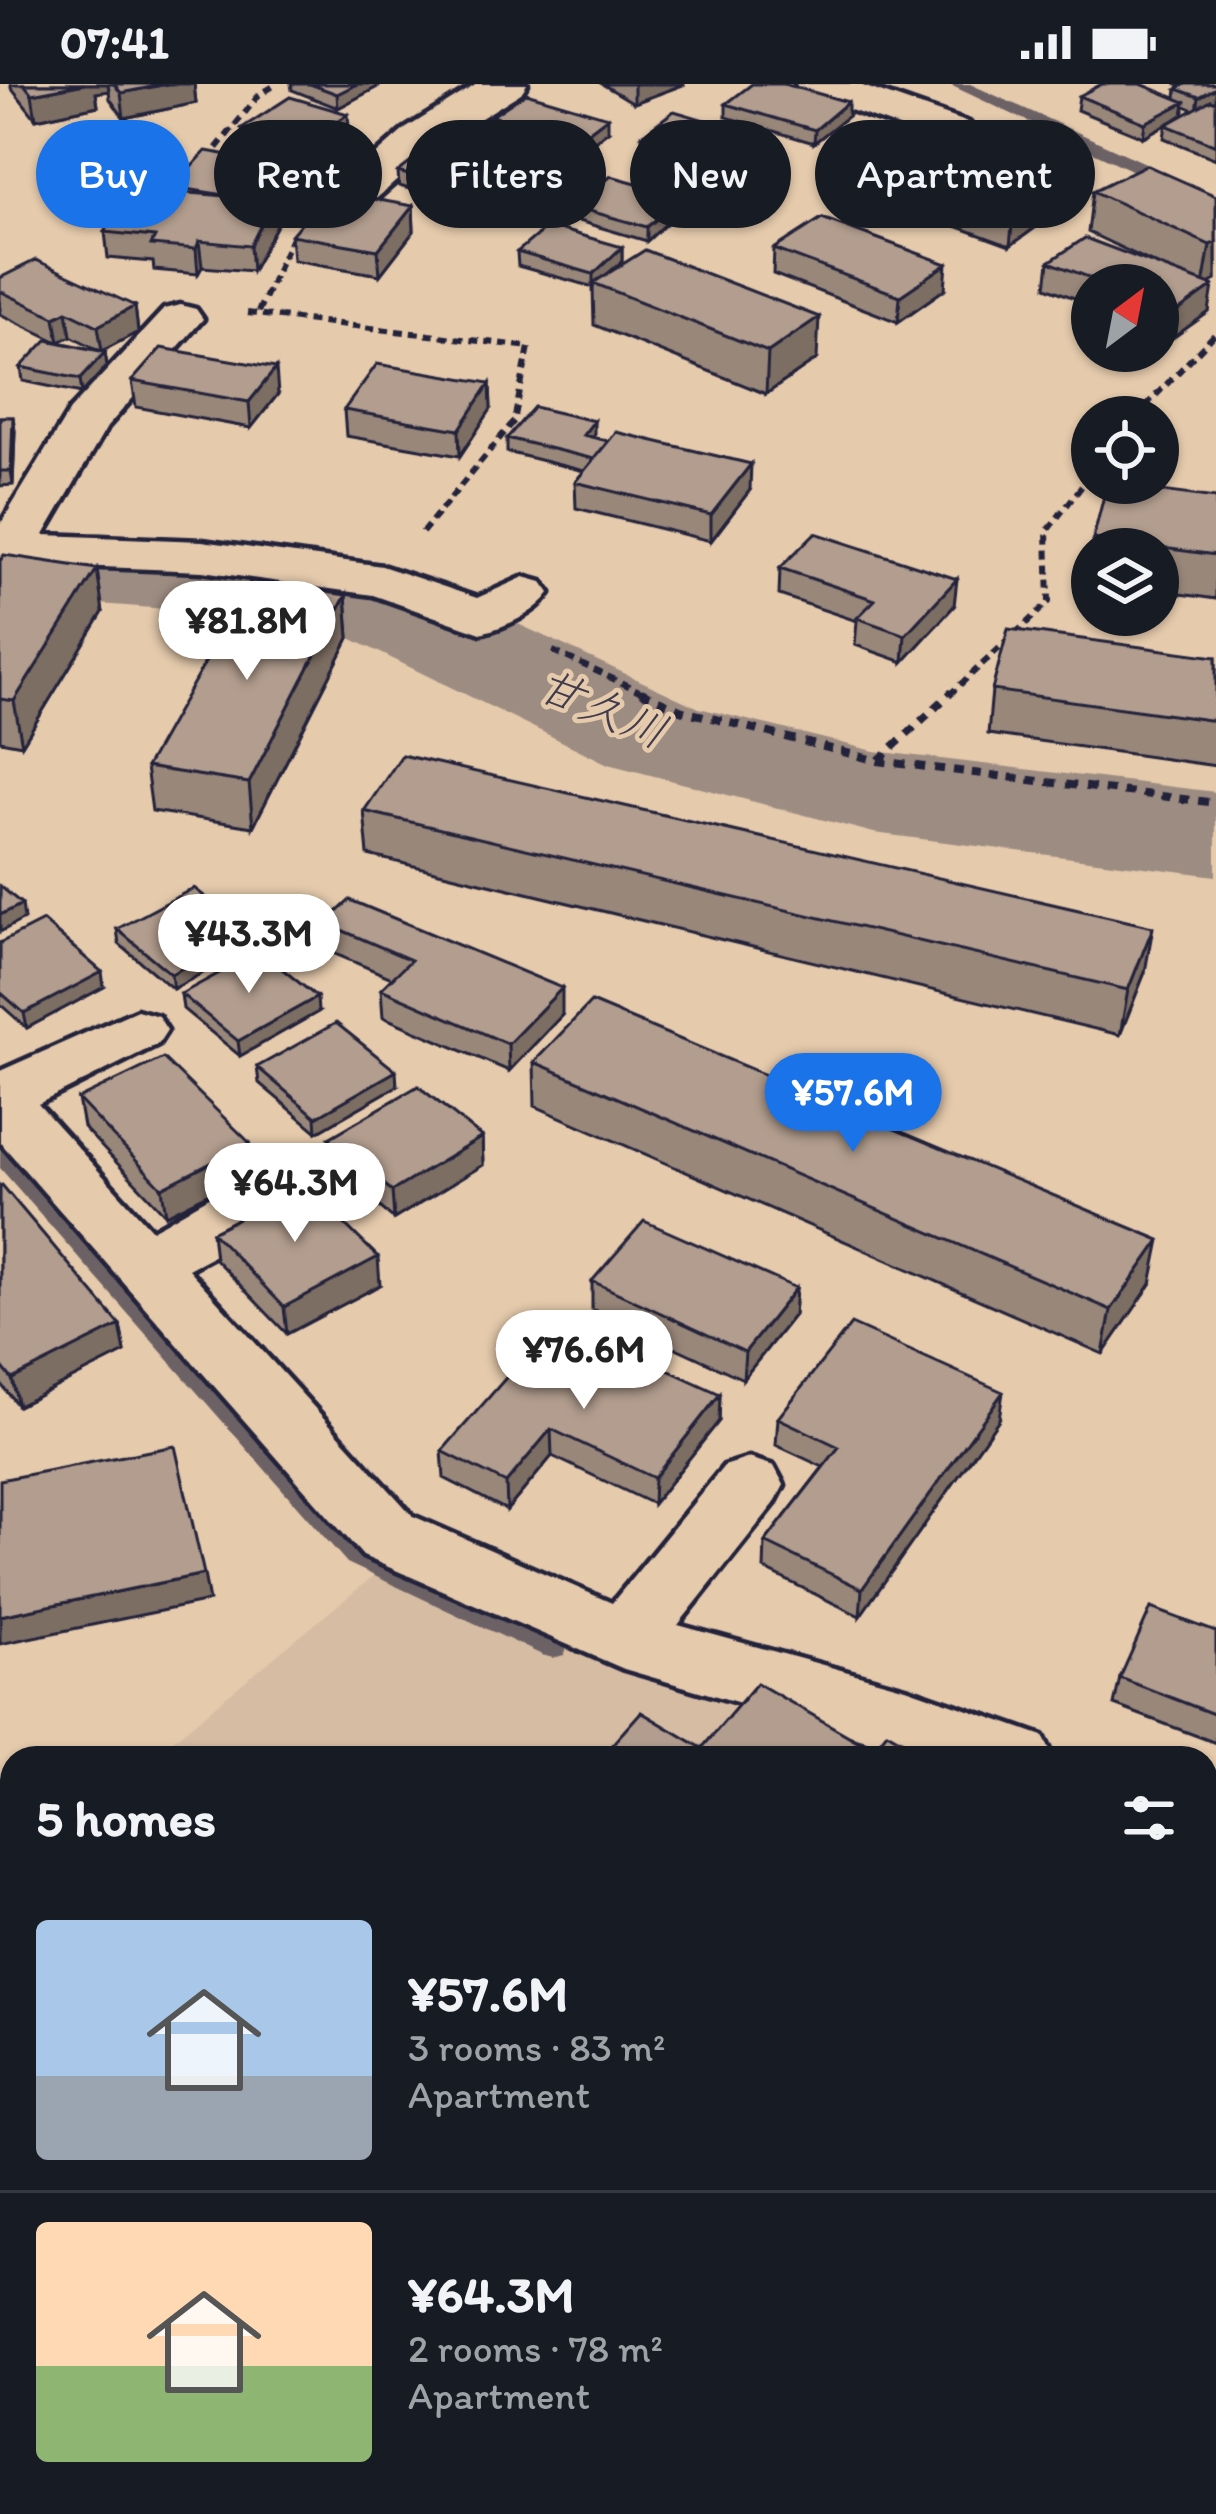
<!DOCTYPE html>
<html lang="en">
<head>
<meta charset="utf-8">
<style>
	:root { --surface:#171b24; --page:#20242c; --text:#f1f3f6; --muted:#9ea1a6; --line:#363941; --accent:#1a73e8 }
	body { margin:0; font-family:Itim,"Klee One",sans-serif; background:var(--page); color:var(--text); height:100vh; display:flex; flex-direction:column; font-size:45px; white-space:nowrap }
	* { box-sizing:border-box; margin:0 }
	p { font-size:39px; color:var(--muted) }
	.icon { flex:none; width:66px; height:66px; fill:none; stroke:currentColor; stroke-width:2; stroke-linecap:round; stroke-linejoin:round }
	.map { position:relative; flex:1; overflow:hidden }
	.panel { position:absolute; left:0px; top:1662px; width:1218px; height:768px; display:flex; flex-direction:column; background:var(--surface); border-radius:36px 36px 0 0; box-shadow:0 3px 9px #0004 }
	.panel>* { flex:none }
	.guide { position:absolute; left:36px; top:36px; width:1146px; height:108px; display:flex; gap:24px }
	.needle { width:78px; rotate:32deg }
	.buttons { position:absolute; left:1071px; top:180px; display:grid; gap:24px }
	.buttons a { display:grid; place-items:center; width:108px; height:108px; border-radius:50%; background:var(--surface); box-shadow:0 3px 9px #0004; font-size:60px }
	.price { position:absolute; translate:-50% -102px; padding:0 27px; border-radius:42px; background:#fff; color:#222; font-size:39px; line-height:78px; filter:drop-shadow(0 3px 6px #0008) }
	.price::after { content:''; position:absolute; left:50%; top:72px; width:36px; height:27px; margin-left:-18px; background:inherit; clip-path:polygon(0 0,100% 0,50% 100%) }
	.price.current { background:var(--accent); color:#fff }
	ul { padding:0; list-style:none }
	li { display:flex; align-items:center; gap:36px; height:300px; padding:0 36px }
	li+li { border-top:3px solid var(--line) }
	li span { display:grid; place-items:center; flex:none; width:336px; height:240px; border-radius:12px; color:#555 }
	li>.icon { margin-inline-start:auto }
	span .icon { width:144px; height:144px; fill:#fffc; stroke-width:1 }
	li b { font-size:51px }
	h2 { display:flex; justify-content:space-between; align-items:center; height:144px; padding:0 36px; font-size:51px }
	.pill { padding:0 42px; border-radius:54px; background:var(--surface); box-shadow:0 3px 9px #0004; font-size:42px; line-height:108px }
	.pill.current { background:var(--accent); color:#fff }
	.status { display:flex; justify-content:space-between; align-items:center; height:84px; padding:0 60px; background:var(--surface); direction:ltr }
	.status svg { height:33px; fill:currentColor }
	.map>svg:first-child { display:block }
	.built { fill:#d6bca3 }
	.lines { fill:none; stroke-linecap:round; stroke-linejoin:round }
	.stream { fill:#6c6266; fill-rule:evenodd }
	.river { fill:#9d8c82; fill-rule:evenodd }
	.minor-casing { stroke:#22223b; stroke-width:9 }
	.path-far1 { stroke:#22223b; stroke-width:6; stroke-dasharray:9 6; stroke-linecap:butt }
	.path { stroke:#22223b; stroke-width:8; stroke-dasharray:10 9; stroke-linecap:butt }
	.minor { fill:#e5caac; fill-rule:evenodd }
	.wall { fill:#99877a; stroke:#22223b; stroke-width:3; fill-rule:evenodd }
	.shaded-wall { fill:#7d6e63; stroke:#22223b; stroke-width:3 }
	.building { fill:#b29d8e; stroke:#22223b; stroke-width:3 }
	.labels { text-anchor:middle; stroke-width:9; stroke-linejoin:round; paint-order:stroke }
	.water-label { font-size:45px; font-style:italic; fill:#413c4d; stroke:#e5caac }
</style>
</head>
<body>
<div class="status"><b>07:41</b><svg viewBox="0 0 49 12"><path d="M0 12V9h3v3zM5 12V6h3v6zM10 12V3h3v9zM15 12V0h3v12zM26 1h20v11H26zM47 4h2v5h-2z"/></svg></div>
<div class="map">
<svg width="1216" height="2430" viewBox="0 0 1216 2430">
	<rect width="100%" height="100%" fill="#e5caac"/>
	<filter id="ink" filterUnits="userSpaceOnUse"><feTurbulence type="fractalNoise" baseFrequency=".00833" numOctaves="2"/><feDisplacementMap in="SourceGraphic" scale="24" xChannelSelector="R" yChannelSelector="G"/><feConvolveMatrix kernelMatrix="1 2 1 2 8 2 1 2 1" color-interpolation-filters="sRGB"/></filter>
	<g filter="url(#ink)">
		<path class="built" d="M392 1477 967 1674H151Z
			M1206 1763 1216 1766V2430H394L380 2418H1206Z
			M12 1787V2182L0 2193V1797Z"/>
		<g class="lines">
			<path class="stream" d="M948 0H970L1152 82 1216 119V131L1140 90Z
				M0 1058 9 1061 367 1463 564 1553 568 1562 564 1571 553 1574 542 1571 347 1479 0 1084Z"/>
			<path class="river" d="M99 448 261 460 430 499 699 624 874 667 1216 708V792L874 749 608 680 346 552 261 532 99 520 0 527V455Z"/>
			<defs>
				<path id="minor" d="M477 0H527L521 9 435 63 361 128 346 132 331 128 324 119 331 110 405 45Z
					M796 0H857L969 39 975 48 969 57 954 61 939 57 802 9Z
					M180 221 196 225 203 235 107 343 44 451 202 457 382 482 477 514 524 493 542 498 550 509C535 530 505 543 481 549L373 511 202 487 27 480 18 494 0 498V441L70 326 164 225Z
					M137 926 158 932 167 946 158 960 38 1020 152 1146C197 1123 257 1074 308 1089L317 1105 308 1121 188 1185 413 1432 612 1519 724 1382 749 1374 774 1382 784 1401 774 1420 678 1541 906 1604 1043 1652 1054 1674H928L624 1585 363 1472 0 1058V987Z
					M1206 1709 1216 1713V1779L1206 1775Z
					M0 2148 12 2153V2241L0 2236Z
					M220 2418H319L324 2430H225Z"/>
			</defs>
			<use href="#minor" class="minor-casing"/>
			<path class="path-far1" d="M217 73 211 71 259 11 277 0
				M262 81 294 87
				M258 228 292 153
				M247 229 529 263 514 337 421 450
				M1135 333 1216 249
				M553 567 648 611
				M949 611 1049 518 1047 447 1092 389"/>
			<path class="path" d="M641 608 680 626 878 677 1216 719
				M879 676 952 608"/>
			<use href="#minor" class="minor"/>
		</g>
		<path class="wall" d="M11 0H194L196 19 124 34 110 15 109 7 96 9 98 22 36 35 11 3Z
			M291 0H383L338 24 292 6Z
			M602 0H685L634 19Z
			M1175 0H1216L1214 17 1216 18V75L1164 54 1166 41 1194 26 1185 22 1183 31 1143 53 1077 26 1079 12 1176 14 1177 5 1181 3Z
			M726 20 848 32 814 59 726 33Z
			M492 32 608 47 576 71 493 46Z
			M242 44H349L302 75 243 57Z
			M752 50V64L721 88 642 65V51Z
			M890 76 1054 130 1010 162 887 117Z
			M269 78 270 92 250 114 277 141 252 187 202 183 198 190 154 186 153 178 108 174 105 148 172 116 174 113 173 103Z
			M398 88 506 97 474 123 399 102Z
			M1093 107 1216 112V196L1208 200 1209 228 1174 253 1158 247V201H1092V221L1046 203 1049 178 1162 183 1088 148Z
			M683 112 682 125 647 157 575 136V123Z
			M413 122 414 147 380 191 293 176 291 151Z
			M622 163V177L608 189 817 275 766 310 594 241 593 203 518 182 517 168Z
			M774 165 945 205 898 238 773 190Z
			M0 194 135 222 138 248 102 267 105 268 107 282 82 309 23 297 21 283 58 258 0 230ZM71 252 101 267 59 258Z
			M132 297 278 310 251 344 136 323Z
			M490 299 491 325 460 372 346 352 344 326Z
			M0 333H13L15 347 13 401 0 402Z
			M594 337 592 353 750 406 711 457 576 424 575 398 584 387 507 368V354Z
			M1216 414V515L1158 507V465H1092V499L1087 498 1093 455Z
			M0 477 103 528 22 661 0 657Z
			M780 484 954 522 903 578 855 561 857 537 779 511Z
			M346 511 349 554 253 743 152 727 146 683Z
			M1216 573V682L988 650 992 606Z
			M364 727 1145 888 1120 951 368 771Z
			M325 839 562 931 509 987 383 933 381 905 392 894 328 867Z
			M117 845 251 863 173 905 119 860Z
			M0 859 104 903 27 944 0 920Z
			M181 910 318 928 240 972 183 925Z
			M534 978 1151 1200 1103 1270 535 1022Z
			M257 983 397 1002 317 1048 259 999Z
			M78 1015 253 1087 166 1131 83 1043Z
			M482 1053 483 1081 394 1135 331 1082 329 1054Z
			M0 1102 120 1241 125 1268 18 1322 0 1299Z
			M212 1148 380 1201 287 1250 215 1175Z
			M592 1197 796 1204 794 1231 743 1295 592 1225Z
			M575 1284 720 1310 719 1337 653 1420 552 1372 507 1426 444 1394 442 1367Z
			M778 1334 999 1335 860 1532 764 1485 765 1458 823 1383 776 1361Z
			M1216 1548V1659L1114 1621 1120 1594Z
			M850 2418H1036L1029 2430H867Z"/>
		<path class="shaded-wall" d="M84 0H108L109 7 96 9 98 22 36 35 32 10Z
			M167 0H194L196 19 124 34 121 9Z
			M357 0H383L338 24 337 10Z
			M634 0H685L634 19Z
			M1216 4V16L1197 27 1199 13Z
			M848 18V32L814 59 815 46Z
			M1185 18 1183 31 1143 53 1145 39Z
			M348 30 349 44 302 75 301 62Z
			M608 33V47L576 71V57Z
			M752 50V64L721 88V74Z
			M269 78 270 92 238 128 237 114Z
			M506 83V97L474 123V109Z
			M1058 90 1054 130 1010 162 1014 121Z
			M683 112 682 125 647 157V143Z
			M274 116 277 141 252 187 250 162Z
			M413 122 414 147 380 191 378 166Z
			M199 157 202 183 198 190 196 165Z
			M1216 158V196L1203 202 1210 161Z
			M622 163V177L596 200 593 199V204V190Z
			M947 180 945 205 898 238 900 212Z
			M1213 202 1209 228 1174 253 1178 227Z
			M135 222 138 248 102 267 98 242Z
			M67 227 71 252 59 258 55 233Z
			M819 233 817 275 766 310 768 268Z
			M105 268 107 282 82 309 80 295Z
			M276 284 278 310 251 344 249 318Z
			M490 299 491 325 460 372 459 346Z
			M13 333 15 347 13 401 11 387Z
			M594 337V351L583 365V351Z
			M751 380 750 406 711 457V431Z
			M97 485 103 528 22 661 14 617Z
			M957 495 954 522 903 578 905 551Z
			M346 511 349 554 253 743 249 699Z
			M22 820 24 835 0 848V831Z
			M1153 843 1145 888 1120 951 1128 906Z
			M249 848 251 863 173 905 171 890Z
			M102 888 104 903 27 944 24 929Z
			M562 904V931L509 987 508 960Z
			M317 913 318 928 240 972 238 957Z
			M396 987 397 1002 317 1048 316 1033Z
			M482 1053 483 1081 394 1135 392 1107Z
			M250 1059 253 1087 166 1131 162 1104Z
			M1160 1156 1151 1200 1103 1270 1111 1226Z
			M378 1173 380 1201 287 1250 284 1223Z
			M796 1204 794 1231 743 1295 745 1268Z
			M120 1241 125 1268 18 1322 12 1295Z
			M1003 1308 999 1335 860 1532 862 1505Z
			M720 1310 719 1337 653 1420 654 1394Z
			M551 1345 552 1372 507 1426 506 1399Z
			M204 1490 209 1517 0 1560V1532Z
			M12 1735V1766L0 1775V1744Z
			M1216 2112V2130L1206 2146V2128Z
			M21 2418H49L38 2430H10Z
			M1024 2418H1036L1029 2430H1017Z"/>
		<path class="building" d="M24 0H84L32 10Z
			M114 0H167L121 9Z
			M310 0H357L337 10Z
			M752 0H784L848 18 815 46 726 20Z
			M1102 0H1141L1185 18 1145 39 1079 12Z
			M1186 0H1216V4L1199 13 1177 5Z
			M526 9 608 33 576 57 492 32Z
			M290 13 348 30 301 62 242 44Z
			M1211 16 1216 18V61L1166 41Z
			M674 27 752 50 721 74 642 51Z
			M935 47 1058 90 1014 121 890 76Z
			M431 63 506 83 474 109 398 88Z
			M206 67 269 78 238 113 173 103Z
			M1146 81 1216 112V158L1210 161 1093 107Z
			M611 92 683 112 647 143 575 123Z
			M328 107 413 122 378 166 291 151Z
			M177 108 274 116 250 162 199 157 196 165 151 161 155 153 105 148 126 112 172 116Z
			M822 134 947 180 900 212 774 165Z
			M548 142 622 163 593 190 517 168Z
			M1085 154 1213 202 1178 227 1158 220V201H1109L1049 178Z
			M645 166 819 233 768 268 593 199Z
			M36 176 135 222 98 242 67 227 55 233 0 207V194Z
			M47 256 105 268 80 295 21 283Z
			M161 264 276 284 249 318 132 297Z
			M377 280 490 299 459 346 344 326Z
			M534 323 594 337 583 351 608 357 594 375 507 354Z
			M0 333H13L11 387H0Z
			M616 348 751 380 711 431 575 398Z
			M1107 400 1216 414V471L1093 455Z
			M815 449 957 495 905 551 857 534 875 516 780 484Z
			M4 471 97 485 14 617 0 615V477Z
			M251 497 346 511 249 699 146 683Z
			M1008 545 1216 573V637L992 606Z
			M402 671 1153 843 1128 906 364 727Z
			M0 802 22 820 0 831Z
			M194 804 249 848 171 890 117 845Z
			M350 816 562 904 508 960 381 905 411 876 325 839Z
			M43 837 102 888 24 929 0 908V859Z
			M260 867 317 913 238 957 181 910Z
			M591 918 1160 1156 1111 1226 534 978Z
			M336 939 396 987 316 1033 257 983Z
			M163 974 250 1059 162 1104 78 1015Z
			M418 1002 482 1053 392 1107 329 1054Z
			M304 1100 378 1173 284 1223 212 1148Z
			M2 1101 120 1241 12 1295 0 1280V1102Z
			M644 1137 796 1204 745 1268 592 1197Z
			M851 1240 1003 1308 862 1505 765 1458 839 1363 778 1334Z
			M600 1255 720 1310 654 1394 551 1345 506 1399 442 1367 532 1264 575 1284Z
			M175 1362 204 1490 0 1532V1396Z
			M1151 1524 1216 1548V1631L1120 1594Z
			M757 1599 873 1666 887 1648 933 1674H600L641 1628 702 1664Z
			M0 1704 12 1716V1735L0 1744Z
			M1206 1857 1216 1863V2112L1206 2128Z
			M0 2339 12 2350V2418H21L10 2430H0Z
			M901 2418H1024L1017 2430H918Z"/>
	</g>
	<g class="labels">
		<g class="water-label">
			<text transform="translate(603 624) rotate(23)" y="16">甘久川</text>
		</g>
	</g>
</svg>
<div class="buttons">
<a><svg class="needle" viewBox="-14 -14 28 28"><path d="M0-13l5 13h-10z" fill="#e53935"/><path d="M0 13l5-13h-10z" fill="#9ea1a6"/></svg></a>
<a><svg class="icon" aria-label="locate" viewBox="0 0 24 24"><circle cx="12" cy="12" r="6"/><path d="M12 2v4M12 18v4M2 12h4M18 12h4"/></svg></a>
<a><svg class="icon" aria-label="layers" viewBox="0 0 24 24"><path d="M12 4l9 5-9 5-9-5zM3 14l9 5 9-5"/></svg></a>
</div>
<b class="price" style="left:247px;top:599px">¥81.8M</b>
<b class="price" style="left:249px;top:912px">¥43.3M</b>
<b class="price current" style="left:853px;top:1071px">¥57.6M</b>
<b class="price" style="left:295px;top:1161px">¥64.3M</b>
<b class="price" style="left:584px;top:1328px">¥76.6M</b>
<div class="guide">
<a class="pill current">Buy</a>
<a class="pill">Rent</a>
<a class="pill">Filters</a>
<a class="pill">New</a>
<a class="pill">Apartment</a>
</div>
<section class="panel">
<h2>5 homes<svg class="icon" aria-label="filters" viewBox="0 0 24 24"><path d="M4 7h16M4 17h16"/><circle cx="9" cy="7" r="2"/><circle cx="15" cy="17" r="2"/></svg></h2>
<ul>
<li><span style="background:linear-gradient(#a9c7e8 65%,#9aa5b1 0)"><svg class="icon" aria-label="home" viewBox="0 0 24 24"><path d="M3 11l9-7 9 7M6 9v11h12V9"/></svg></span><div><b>¥57.6M</b><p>3 rooms · 83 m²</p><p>Apartment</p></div></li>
<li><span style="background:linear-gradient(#ffd9b3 60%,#8fb573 0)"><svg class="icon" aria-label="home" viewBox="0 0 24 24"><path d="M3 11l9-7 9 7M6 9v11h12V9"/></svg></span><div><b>¥64.3M</b><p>2 rooms · 78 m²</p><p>Apartment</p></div></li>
</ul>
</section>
</div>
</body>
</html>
